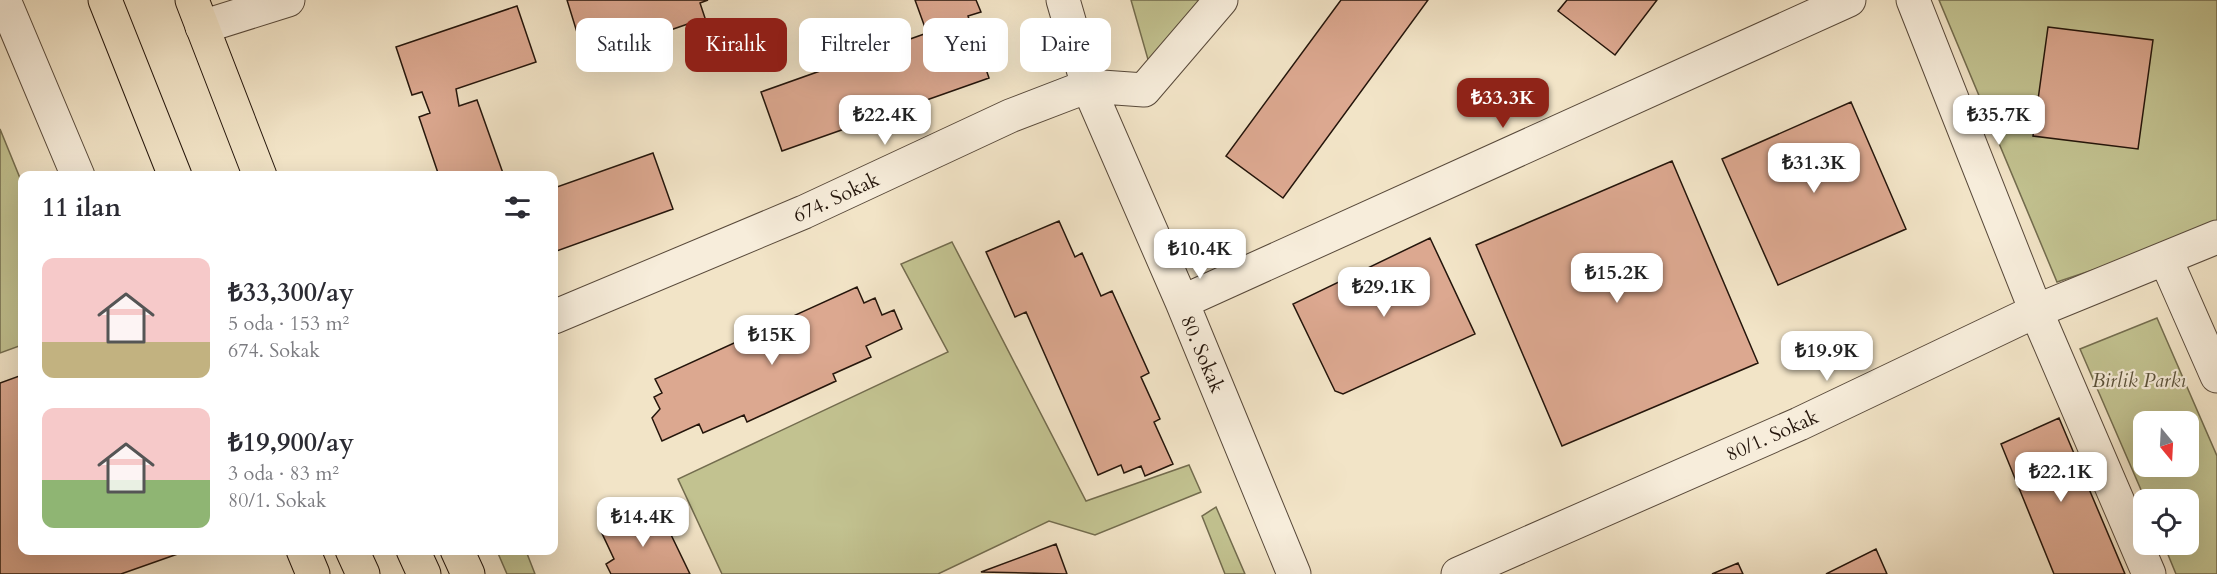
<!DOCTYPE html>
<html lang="tr">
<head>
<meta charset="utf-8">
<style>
	:root { --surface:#fff; --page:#f2f2f3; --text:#2b2b33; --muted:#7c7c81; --accent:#8f2418 }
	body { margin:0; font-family:Cardo,serif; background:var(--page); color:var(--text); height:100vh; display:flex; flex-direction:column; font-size:22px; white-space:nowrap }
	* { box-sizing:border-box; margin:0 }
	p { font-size:20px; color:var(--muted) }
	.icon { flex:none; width:33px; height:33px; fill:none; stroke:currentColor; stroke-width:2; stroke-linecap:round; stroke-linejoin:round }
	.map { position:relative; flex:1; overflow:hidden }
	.details { position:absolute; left:18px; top:171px; width:540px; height:384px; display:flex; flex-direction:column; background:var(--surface); border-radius:12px; box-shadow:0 6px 24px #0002 }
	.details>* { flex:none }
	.banner { position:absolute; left:576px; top:18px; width:570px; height:54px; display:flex; gap:12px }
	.needle { width:39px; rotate:162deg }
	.fabs { position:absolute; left:2133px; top:411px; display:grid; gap:12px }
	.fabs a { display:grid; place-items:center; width:66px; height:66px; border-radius:12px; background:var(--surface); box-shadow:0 6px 24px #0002; font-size:30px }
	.price { position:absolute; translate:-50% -51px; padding:0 14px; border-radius:12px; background:#fff; color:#222; font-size:20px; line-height:39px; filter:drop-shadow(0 2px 3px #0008) }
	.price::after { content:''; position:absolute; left:50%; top:36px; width:18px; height:14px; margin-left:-9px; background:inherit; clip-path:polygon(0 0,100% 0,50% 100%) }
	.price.selected { background:var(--accent); color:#fff }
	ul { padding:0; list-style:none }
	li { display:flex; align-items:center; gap:18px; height:150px; padding:0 24px }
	li span { display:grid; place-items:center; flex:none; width:168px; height:120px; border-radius:12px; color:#555 }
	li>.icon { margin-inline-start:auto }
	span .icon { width:72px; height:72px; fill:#fffc; stroke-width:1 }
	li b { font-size:26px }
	h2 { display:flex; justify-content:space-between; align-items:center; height:72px; padding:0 24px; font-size:26px }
	.pill { padding:0 21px; border-radius:12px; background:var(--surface); box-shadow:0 6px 24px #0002; font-size:21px; line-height:54px }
	.pill.selected { background:var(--accent); color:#fff }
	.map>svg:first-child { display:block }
	.green { fill:#c2c290; stroke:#736c4e; stroke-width:1.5; fill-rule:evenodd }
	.building { fill:#dca890; stroke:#24150b; stroke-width:1.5 }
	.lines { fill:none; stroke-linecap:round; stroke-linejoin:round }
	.minor-casing { stroke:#58493a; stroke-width:35 }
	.highway-casing { stroke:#24150b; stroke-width:35 }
	.minor { stroke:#f7eddb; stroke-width:33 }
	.highway { stroke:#f2e4c7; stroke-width:33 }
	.labels { text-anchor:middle; stroke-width:4.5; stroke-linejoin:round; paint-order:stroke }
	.street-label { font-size:20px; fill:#24150b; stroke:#f7eddb }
	.park-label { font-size:20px; font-style:italic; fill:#5b523a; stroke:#f7eddb }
</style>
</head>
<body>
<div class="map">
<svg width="2217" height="574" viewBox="0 0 2217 574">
	<rect width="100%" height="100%" fill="#f2e4c7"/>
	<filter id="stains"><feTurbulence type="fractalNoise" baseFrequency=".00333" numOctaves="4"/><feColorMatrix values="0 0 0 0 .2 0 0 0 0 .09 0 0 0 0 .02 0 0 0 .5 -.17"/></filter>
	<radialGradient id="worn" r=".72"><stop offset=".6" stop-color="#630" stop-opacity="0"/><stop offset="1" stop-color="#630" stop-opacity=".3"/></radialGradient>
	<path class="green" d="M1131 0H1199L1149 63Z
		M1939 0H2217V221L2170 244 2057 282Z
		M0 129 22 183V345L0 353Z
		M952 242 1086 501 1189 465 1201 492 1095 535 1049 521 938 574H722L678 479 948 352 901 264Z
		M2157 318 2217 456V574H2176L2164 545 2188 544V500L2145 499 2080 349ZM2144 422H2188V466H2144Z
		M1216 507 1245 574H1225L1202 516Z
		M497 551H526L535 574H507Z"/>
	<path class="building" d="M567 0H708L700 3 705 18 636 42 630 24 580 42Z
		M915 0H976L981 12 968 16 989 78 782 151 761 92 927 33Z
		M1341 0H1428L1283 198 1226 156Z
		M1567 0H1657L1615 55 1558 11Z
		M517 6 536 62 456 89 459 106 477 100 504 176H439L419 117 430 113 422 92 412 95 396 47Z
		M2048 27 2153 40 2138 149 2033 136Z
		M1851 102 1906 229 1778 285 1722 159Z
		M653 153 673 209 554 252V188Z
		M1672 161 1758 363 1562 446 1476 245Z
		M1059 221 1075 257 1082 253 1101 296 1112 291 1149 373 1141 377 1160 419 1154 422 1173 464 1145 476 1141 466 1124 473 1121 465 1098 475 1026 312 1015 317 986 252Z
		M1430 238 1475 334 1343 394 1335 391 1293 304Z
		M857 287 864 303 875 298 882 315 894 310 902 329 866 346 871 357 833 374 836 381 747 422 744 415 703 433 699 424 662 441 652 418 660 409 654 397 662 393 655 379Z
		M22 375V550H189L121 574H0V383Z
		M2059 418 2125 574H2054L2001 444Z
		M660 512 690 574H611L606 564 614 559 599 527 621 517 626 528Z
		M1056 544 1067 574 981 572Z
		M1876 549 1887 574H1826Z
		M1738 563 1743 574H1712Z"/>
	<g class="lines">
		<defs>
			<path id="minor" d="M4 0 78 176
				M1063 0 1088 86 1182 302 1294 574
				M1913 0 2036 311 2149 574
				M202 27 288 0
				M2166 260 2217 376
				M1182 302 1849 0
				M554 317 804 212 1010 116 1088 86 1144 90 1221 0
				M1458 574 1799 424 2036 311 2217 237"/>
			<path id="highway" d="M105 0 175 176
				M192 0 260 176
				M303 550 313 574
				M352 550 363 574
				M413 550 424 574
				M457 550 468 574"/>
		</defs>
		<use href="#minor" class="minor-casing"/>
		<use href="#highway" class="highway-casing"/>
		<use href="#minor" class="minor"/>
		<use href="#highway" class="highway"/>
	</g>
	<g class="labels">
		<g class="street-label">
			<text transform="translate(836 197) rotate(-25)" y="7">674. Sokak</text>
			<text transform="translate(1203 354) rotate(67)" y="7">80. Sokak</text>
			<text transform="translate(1772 435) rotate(-24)" y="7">80/1. Sokak</text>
		</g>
		<g class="park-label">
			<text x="2139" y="387">Birlik Parkı</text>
		</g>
	</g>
	<rect width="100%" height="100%" filter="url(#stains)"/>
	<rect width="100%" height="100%" fill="url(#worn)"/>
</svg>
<div class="fabs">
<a><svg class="needle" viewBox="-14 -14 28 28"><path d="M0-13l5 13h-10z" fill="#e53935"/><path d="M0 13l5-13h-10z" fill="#7c7c81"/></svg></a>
<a><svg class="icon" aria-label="locate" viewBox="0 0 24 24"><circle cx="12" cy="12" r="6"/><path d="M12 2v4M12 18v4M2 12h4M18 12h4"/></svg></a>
</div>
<b class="price selected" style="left:1503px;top:129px">₺33.3K</b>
<b class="price" style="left:885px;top:146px">₺22.4K</b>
<b class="price" style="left:1999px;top:146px">₺35.7K</b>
<b class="price" style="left:1814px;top:194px">₺31.3K</b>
<b class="price" style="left:1200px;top:280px">₺10.4K</b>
<b class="price" style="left:1617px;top:304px">₺15.2K</b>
<b class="price" style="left:1384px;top:318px">₺29.1K</b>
<b class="price" style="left:772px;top:366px">₺15K</b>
<b class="price" style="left:1827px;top:382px">₺19.9K</b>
<b class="price" style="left:2061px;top:503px">₺22.1K</b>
<b class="price" style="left:643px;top:548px">₺14.4K</b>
<div class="banner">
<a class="pill">Satılık</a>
<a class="pill selected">Kiralık</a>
<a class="pill">Filtreler</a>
<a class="pill">Yeni</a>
<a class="pill">Daire</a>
</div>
<section class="details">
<h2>11 ilan<svg class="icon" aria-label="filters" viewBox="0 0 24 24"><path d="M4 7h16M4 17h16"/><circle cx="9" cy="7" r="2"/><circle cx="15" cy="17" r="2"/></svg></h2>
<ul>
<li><span style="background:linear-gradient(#f6c9c9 70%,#c2b280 0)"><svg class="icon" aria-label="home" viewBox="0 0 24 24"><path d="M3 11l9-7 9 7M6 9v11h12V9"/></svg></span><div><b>₺33,300/ay</b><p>5 oda · 153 m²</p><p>674. Sokak</p></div></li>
<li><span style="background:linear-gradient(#f6c9c9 60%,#8fb573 0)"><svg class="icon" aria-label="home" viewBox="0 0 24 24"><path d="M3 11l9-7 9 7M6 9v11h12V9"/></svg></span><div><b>₺19,900/ay</b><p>3 oda · 83 m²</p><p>80/1. Sokak</p></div></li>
</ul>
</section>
</div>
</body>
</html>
